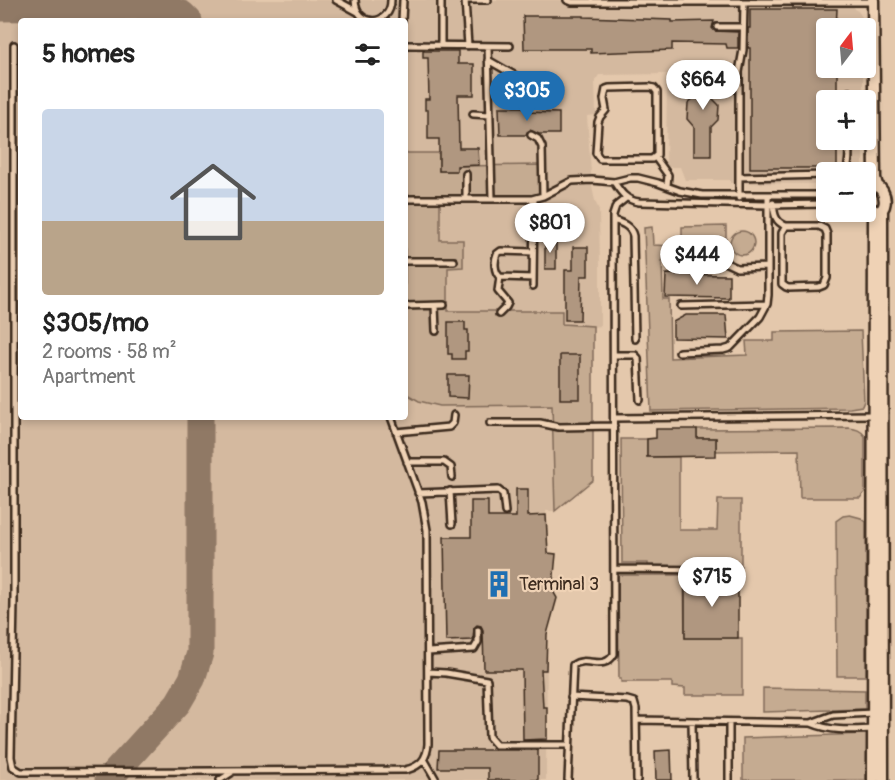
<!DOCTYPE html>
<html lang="en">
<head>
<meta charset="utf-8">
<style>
	:root { --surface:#fff; --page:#f2f2f2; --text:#222; --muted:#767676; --accent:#1f6fb2 }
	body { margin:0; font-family:Pangolin,sans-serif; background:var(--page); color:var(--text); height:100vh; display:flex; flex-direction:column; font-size:22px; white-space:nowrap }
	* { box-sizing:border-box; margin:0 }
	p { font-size:20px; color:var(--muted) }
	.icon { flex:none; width:33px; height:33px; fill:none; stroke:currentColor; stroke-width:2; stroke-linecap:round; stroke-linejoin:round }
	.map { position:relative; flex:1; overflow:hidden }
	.drawer { position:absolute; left:18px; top:18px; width:390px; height:402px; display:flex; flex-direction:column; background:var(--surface); border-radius:6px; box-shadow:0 3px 9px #0003 }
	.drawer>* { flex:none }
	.needle { width:39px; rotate:16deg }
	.buttons { position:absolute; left:816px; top:18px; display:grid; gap:12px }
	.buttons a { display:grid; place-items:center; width:60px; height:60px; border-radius:6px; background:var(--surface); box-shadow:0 3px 9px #0003; font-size:30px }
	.price { position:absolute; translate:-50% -51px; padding:0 14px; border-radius:21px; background:#fff; color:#222; font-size:20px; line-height:39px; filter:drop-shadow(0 2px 3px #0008) }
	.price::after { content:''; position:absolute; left:50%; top:36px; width:18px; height:14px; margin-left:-9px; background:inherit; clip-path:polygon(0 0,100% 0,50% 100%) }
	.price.active { background:var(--accent); color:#fff }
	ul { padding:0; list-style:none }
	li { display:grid; align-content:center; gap:12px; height:318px; padding:0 24px }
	li span { display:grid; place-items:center; height:186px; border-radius:6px; color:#555 }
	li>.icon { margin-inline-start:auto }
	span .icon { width:108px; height:108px; fill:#fffc; stroke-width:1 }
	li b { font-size:26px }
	h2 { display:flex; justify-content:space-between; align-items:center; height:72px; padding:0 24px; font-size:26px }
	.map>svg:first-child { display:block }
	.built { fill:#d4b99f; fill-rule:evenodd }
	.green { fill:#c5ab91; stroke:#806a58; stroke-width:1.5 }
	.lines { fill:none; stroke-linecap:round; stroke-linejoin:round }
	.taxiway { stroke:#907965; stroke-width:27 }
	.building { fill:#b09780; stroke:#3b2a1e; stroke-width:1.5 }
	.lane-casing { stroke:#3b2a1e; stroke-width:10 }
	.street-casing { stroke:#3b2a1e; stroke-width:15 }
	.lane { stroke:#efd2b5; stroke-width:5 }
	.street { stroke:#efd2b5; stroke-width:10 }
	.labels { text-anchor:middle; stroke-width:4.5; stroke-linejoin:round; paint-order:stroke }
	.poi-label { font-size:18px; fill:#3b2a1e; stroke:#efd2b5; text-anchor:start }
</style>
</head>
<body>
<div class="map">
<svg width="895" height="780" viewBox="0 0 895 780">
	<rect width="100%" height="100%" fill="#e4c8ac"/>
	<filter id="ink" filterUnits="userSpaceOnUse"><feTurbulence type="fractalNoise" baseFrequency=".0167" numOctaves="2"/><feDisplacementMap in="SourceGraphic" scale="12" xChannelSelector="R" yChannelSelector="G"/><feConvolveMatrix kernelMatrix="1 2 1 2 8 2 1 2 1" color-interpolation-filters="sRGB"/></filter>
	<g filter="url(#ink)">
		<path class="built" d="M0 0H855L854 9 858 11 862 17 863 28H826V68H863V100H826V140H863V172H826V184L730 183V180H685L680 167H666L667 74 599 75 595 81 596 115 587 116 592 187 595 201 599 210 600 265V326L593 327V480L555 511H546L548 553 556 554 554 575V593L557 598 547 634 546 780H0ZM21 21H405V417H21Z"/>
		<path class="green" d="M405 153H439V171H457V166L540 165V199L440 201V240H463V267L448 268V311H562V324L593 326V480L555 511 552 405 440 406 419 401 405 393Z
			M726 226V243H682V227Z
			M652 227 653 245 673 246 662 260 663 299H669L670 358 747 355 746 341H774V332L861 331 864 401 862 406 850 408 651 411 644 228Z
			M730 243a12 12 0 1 1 24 0a12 12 0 1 1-24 0Z
			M849 428C856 429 861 430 865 436V492L860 498H800L799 450 716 451V438H697V429Z
			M621 439H647V457H679V530H717L718 500H741V567H648V563H622Z
			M850 515 861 518 866 522V676H837L836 521 843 516Z
			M618 575H684L685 638H742V695H685V688L672 687V682H621V679H619Z
			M763 688 865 690V709L763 712Z
			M867 734 866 780H743V738Z"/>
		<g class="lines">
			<path class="taxiway" d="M0 8 161 6 182 14 189 21
				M108 780 178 703 192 679 200 653V417"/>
		</g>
		<path class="building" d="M750 9H837L836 28H826V68H837V100H826V140H837V168H750V48H748V28H750Z
			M523 16H584V17L672 20V22L714 21 712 28 715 31 738 32V48H727L726 44 672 43V50L591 53V49H524Z
			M423 51H458V64H474V95H458L459 148H478L479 165 457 166V171H439V139H428V110H425V99H429L428 58H423Z
			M694 66H711V97L719 105 718 120 711 127V156H694V127L687 119 688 103 695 97Z
			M499 107H526V112L559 113V134H539L530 130 527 132 526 135H500Z
			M545 238H556V269H545Z
			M573 247H588V276H581L580 320H565V270H573Z
			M666 274 729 275V298L665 297Z
			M686 315H726L728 339 673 338V322Z
			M448 322H465V330H468V351H465V359H452V354H448Z
			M560 355H580V399H560Z
			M448 375H469L468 398 448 397Z
			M656 429H697V438H716V456L647 457V439L656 438Z
			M516 489H528V516L546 515 548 553 556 554 554 575V593L557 598 547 634 546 670H541L543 707H547V739L523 740 522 670H484L483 630 481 626 477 625 474 628 473 640 446 641 444 537H471V501H488V517H516Z
			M685 579H738V638H685Z
			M439 750H538V780H488V768H438Z
			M671 750 672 780H656L655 751Z"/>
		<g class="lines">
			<defs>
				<path id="lane" d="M336 0 358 12
					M355 0C356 28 391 27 391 0
					M441 0V45
					M465 0 468 46
					M465 0H488
					M567 0 572 2H873
					M402 21 403 0
					M717 27H743
					M14 45V602L11 757 13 767 21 772H26L405 770C420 767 427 759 428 744L427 530 422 502 391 417
					M405 45 510 46
					M488 46 492 198
					M488 60 535 87 539 94 540 105
					M650 87 654 88 657 92V155L652 159H600L596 153 598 122 600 117 606 110 604 99 606 89 609 88Z
					M849 100V92
					M473 114 490 115
					M531 135 538 139 542 147 543 196
					M655 157 668 175 667 186
					M845 172C851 164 848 150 849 140
					M739 177 826 175
					M614 182C621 193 626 200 639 202L767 205 826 204
					M739 198V72L743 50 744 2
					M405 199H532L543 196 572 181 592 180 614 182 630 178H638L658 183 680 191 702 195H826
					M466 199V174
					M773 203C774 214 775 222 786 226
					M613 220C622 223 631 226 633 236L635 339
					M786 226H819L825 229 827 234V278L824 285 819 287 789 288 786 287 782 284V233Z
					M533 232 556 231
					M405 261H454
					M676 261 720 260 737 268 768 267
					M533 278 500 277C494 272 494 261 497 254L501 251 533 252
					M533 286 534 199
					M405 306 444 305
					M435 306 436 331
					M681 306 767 304
					M499 314 506 307 508 303 498 291 500 277
					M679 352 723 350 730 348 760 317 767 304 768 295V196
					M614 355H635L638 358 640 400
					M614 418 873 415
					M490 423H540L559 427 614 426
					M396 432 449 427 453 423 454 415
					M407 462H444L451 467 452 477
					M450 491 452 524
					M418 493 498 490 503 494 505 512
					M615 569 717 570
					M428 652 474 649 478 642V630
					M428 672 446 673 487 680 489 737 496 745H569
					M571 697 627 700 634 702 636 709 637 780
					M637 720 811 723C832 732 852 730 874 729
					M692 721 693 780
					M729 722V780
					M811 723 833 715 873 713
					M424 759 436 780
					M220 780 231 773
					M568 780 573 665C586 655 604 672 614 654L613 215 616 206 626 198"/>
				<path id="street" d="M873 0 875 178 877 186
					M866 198C876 167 895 206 878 212L869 208 866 200
					M882 212 883 780
					M873 780 874 211"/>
			</defs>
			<use href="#lane" class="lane-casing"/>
			<use href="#street" class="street-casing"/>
			<use href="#lane" class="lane"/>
			<use href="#street" class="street"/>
		</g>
	</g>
	<defs>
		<symbol id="building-bare" viewBox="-9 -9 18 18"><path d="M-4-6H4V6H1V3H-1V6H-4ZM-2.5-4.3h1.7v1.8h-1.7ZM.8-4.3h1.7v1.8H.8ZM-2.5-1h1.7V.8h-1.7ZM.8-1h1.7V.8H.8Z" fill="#1f6fb2" stroke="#efd2b5" stroke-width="2.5" paint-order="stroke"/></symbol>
	</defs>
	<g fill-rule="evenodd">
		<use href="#building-bare" x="480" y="565" width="38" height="38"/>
	</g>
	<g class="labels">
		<g class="poi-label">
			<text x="519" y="590">Terminal 3</text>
		</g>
	</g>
</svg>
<div class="buttons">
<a><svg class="needle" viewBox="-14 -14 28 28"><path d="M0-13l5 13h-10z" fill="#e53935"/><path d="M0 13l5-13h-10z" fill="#767676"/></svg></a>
<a>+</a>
<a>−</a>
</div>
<b class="price" style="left:703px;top:111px">$664</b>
<b class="price active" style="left:527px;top:122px">$305</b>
<b class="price" style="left:550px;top:254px">$801</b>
<b class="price" style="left:697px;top:286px">$444</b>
<b class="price" style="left:712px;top:608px">$715</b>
<section class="drawer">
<h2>5 homes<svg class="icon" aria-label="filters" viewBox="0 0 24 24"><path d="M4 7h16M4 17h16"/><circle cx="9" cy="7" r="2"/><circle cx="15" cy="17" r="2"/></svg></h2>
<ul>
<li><span style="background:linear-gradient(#c9d6e8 60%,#b9a48a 0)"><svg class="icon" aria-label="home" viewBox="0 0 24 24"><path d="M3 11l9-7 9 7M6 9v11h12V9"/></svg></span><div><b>$305/mo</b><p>2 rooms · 58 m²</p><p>Apartment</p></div></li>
</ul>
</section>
</div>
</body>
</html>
